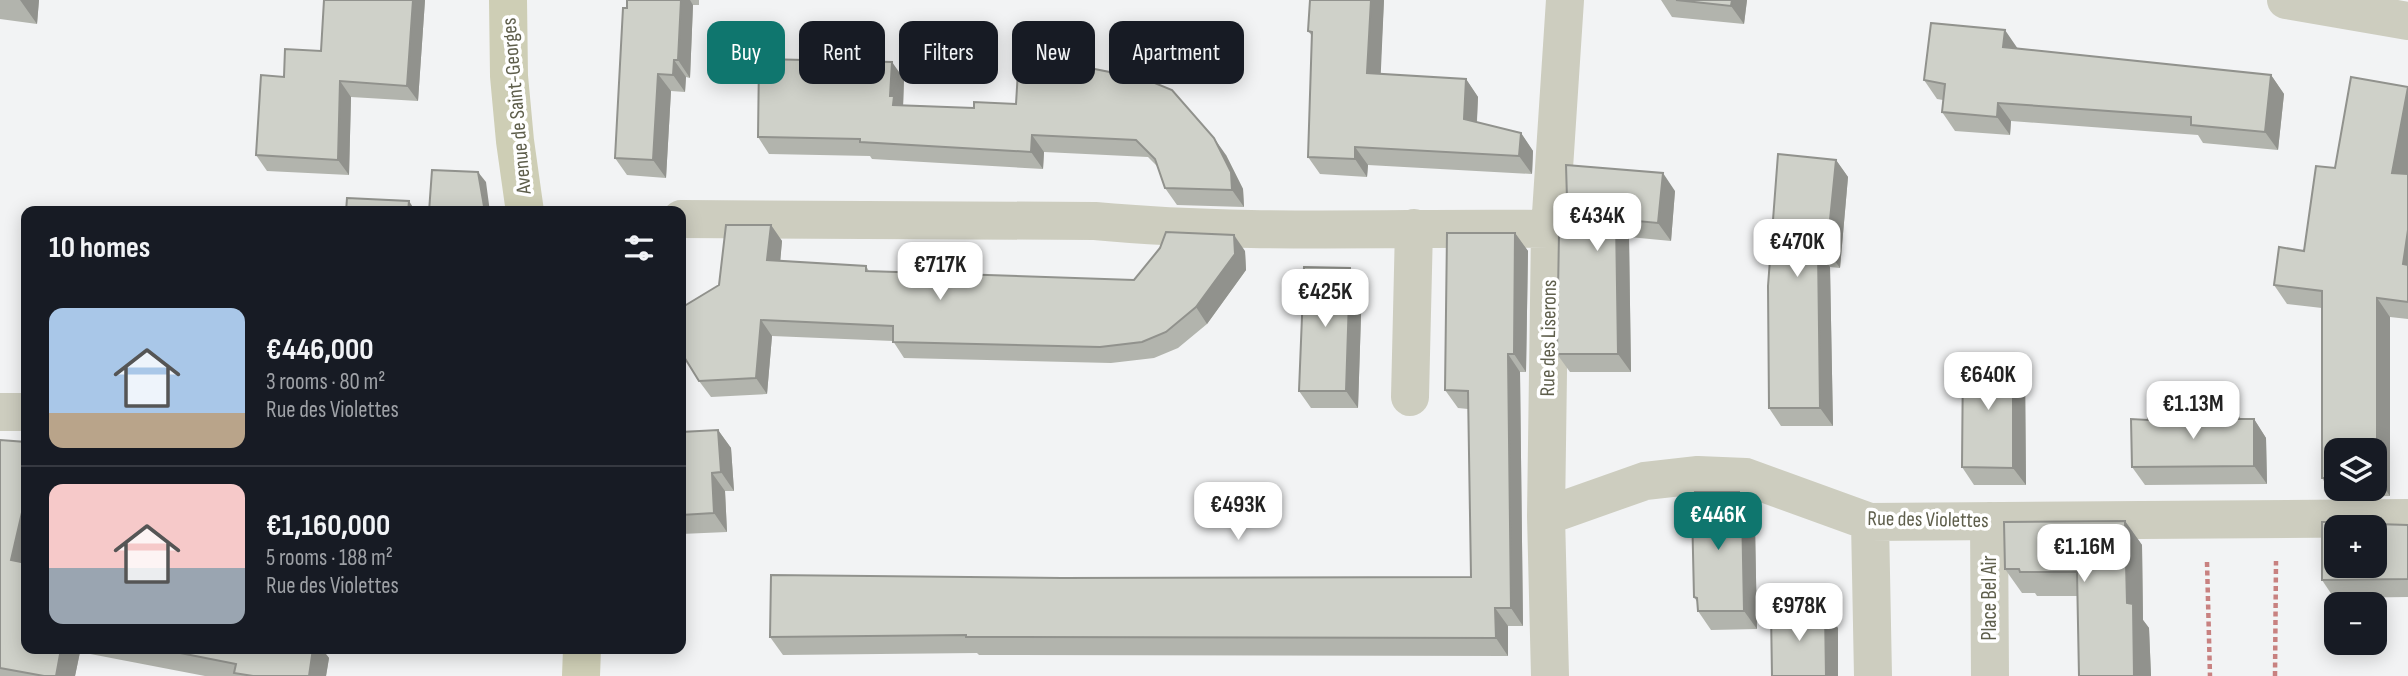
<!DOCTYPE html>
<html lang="en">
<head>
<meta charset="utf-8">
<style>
	:root { --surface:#171b24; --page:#20242c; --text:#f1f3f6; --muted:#9ea1a6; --line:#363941; --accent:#0f766e }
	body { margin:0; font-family:"Sofia Sans Condensed",sans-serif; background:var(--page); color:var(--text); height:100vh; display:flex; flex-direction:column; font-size:26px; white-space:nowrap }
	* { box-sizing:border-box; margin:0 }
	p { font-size:23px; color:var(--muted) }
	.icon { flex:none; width:38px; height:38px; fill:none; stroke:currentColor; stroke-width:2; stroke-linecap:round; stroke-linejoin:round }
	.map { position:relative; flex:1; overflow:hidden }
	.drawer { position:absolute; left:21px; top:206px; width:665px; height:448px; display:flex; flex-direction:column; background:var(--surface); border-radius:14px; box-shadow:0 4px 18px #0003 }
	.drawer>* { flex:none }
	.top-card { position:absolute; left:707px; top:21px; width:665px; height:63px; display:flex; gap:14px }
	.tools { position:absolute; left:2324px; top:438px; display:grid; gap:14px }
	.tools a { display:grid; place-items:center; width:63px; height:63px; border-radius:14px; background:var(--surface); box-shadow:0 4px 18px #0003; font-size:35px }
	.price { position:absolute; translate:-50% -60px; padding:0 16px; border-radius:14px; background:#fff; color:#222; font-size:23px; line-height:46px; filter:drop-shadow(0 2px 4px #0008) }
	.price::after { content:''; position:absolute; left:50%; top:42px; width:21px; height:16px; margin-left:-10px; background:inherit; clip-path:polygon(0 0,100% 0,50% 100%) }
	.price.selected { background:var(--accent); color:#fff }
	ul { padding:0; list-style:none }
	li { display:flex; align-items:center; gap:21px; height:175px; padding:0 28px }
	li+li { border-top:2px solid var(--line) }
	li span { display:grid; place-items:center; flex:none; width:196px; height:140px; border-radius:14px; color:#555 }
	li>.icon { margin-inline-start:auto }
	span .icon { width:84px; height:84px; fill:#fffc; stroke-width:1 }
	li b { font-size:30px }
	h2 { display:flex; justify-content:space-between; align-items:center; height:84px; padding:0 28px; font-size:30px }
	.pill { padding:0 24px; border-radius:14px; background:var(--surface); box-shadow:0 4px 18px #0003; font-size:24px; line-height:63px }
	.pill.selected { background:var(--accent); color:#fff }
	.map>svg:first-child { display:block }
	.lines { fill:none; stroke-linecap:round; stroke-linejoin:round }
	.path { stroke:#c88180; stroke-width:4.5; stroke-dasharray:5 3.5; stroke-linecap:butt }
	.minor { stroke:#cdcdbf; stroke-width:38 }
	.major { stroke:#ceceb5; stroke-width:38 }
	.wall { fill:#b2b4ad; fill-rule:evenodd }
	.shaded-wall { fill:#91928d }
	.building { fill:#cfd1c9; stroke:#91928d; stroke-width:2; fill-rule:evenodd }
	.labels { text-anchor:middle; stroke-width:7; stroke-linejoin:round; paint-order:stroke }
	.street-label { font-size:21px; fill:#5e5e4b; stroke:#fff }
</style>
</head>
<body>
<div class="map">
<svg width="2408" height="676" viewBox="0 0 2408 676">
	<rect width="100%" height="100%" fill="#f2f3f4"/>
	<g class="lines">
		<path class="path" d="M2207 562 2210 676
			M2275 676 2276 561"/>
		<path class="minor" d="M2286 0 2408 21
			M681 219 1095 221C1246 235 1398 227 1550 229
			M1410 397 1414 228
			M0 412H26
			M1546 516 1645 481 1698 475 1746 477 1870 522 2408 518
			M1989 521 1990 676
			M1870 522 1873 676
			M1550 676 1546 516 1550 229 1565 0"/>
		<path class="major" d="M508 0 509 76 515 141 525 212
			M581 676 582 649"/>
	</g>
	<path class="wall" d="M0 0H39L37 24 0 19Z
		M425 0 418 101 351 97 349 175 267 171 256 155 284 77 321 51Z
		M627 0H699V5H693L690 78 686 77 685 92 671 91 666 178 627 175 615 158Z
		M1384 0 1380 74 1466 79 1478 97 1477 122 1521 133 1533 151 1532 174 1368 165 1367 177 1320 174 1308 157 1312 36 1308 31Z
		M1661 0H1747L1744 24 1672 17Z
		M2018 49 2271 75 2284 94 2278 150 2203 143 2198 135 2011 121 2010 135 1955 131 1942 112 1943 100 1937 99 1924 80Z
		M904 79 903 105 974 108 1226 155 1243 189 1244 207 1177 205 1165 188 1158 167 1148 157 1044 152 1043 169 872 159 870 156 769 154 758 137Z
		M2408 87V319L2390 317V496L2334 497 2322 478V308L2287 304 2274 285 2304 251 2335 168ZM2336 450H2375V488H2336Z
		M1836 160 1848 177 1840 268 1830 267 1833 426H1781L1769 408Z
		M1675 191 1671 241 1629 237 1631 372H1570L1557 354 1568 233Z
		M771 225 782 241 780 261 866 266 869 271 1134 280 1245 251 1246 270 1207 324 1178 348 1154 358 1111 363 904 358 893 341 772 336 767 394 711 397 699 381 719 285Z
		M1515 233 1528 251 1526 372H1520L1523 626H1508V656L979 655 977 653 783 655 770 637 1062 578 1471 577 1468 409 1458 408 1445 390Z
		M1350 268 1362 285 1358 408H1311L1299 391Z
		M2013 355 2025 373 2026 485H1974L1962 467Z
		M2238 415 2241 419H2254L2266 438 2267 484 2145 485 2132 467 2148 420Z
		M718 430 731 448 734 491H725L727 532 681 534V432Z
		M0 440 26 649H322L329 658 326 676H205L80 652 75 676H0Z
		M1739 492 1751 510 1752 522 1755 526 1757 629 1711 630 1698 611V603L1694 597 1696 509Z
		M2125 521 2142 545 2143 620 2149 628 2151 676H2079L2077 596H2037L2035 593H2022L2005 569Z
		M2379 525H2408V597L2334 598 2322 580Z"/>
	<path class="shaded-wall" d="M20 0H39L37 24Z
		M413 0H425L418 101 407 86Z
		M681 0H690L693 5 690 78 678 60Z
		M1371 0H1384L1380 91 1367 73Z
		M1732 0H1747L1744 24 1731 6Z
		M2005 30 2018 49 2003 47Z
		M674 60 686 77 685 92 673 75Z
		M892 62 904 79 903 108 893 105 890 96Z
		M658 74 671 91 666 178 653 160Z
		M2271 75 2284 94 2278 150 2265 132Z
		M1466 79 1478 97 1476 137 1464 119Z
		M340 81 351 97 349 175 338 160Z
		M2408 88V175L2392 173Z
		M1998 103 2011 121 2010 135 1997 117Z
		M1521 133 1533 151 1532 174 1519 156Z
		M1032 135 1044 152 1043 169 1031 152Z
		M1214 138 1226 155 1243 189 1244 207 1232 190Z
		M1355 147 1368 165 1367 177 1355 159Z
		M1836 160 1848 177 1840 268 1827 250Z
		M478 172 486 182 490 212H485Z
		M1663 173 1675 191 1671 241 1658 223Z
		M409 201 416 212H408Z
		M1616 219 1629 237 1631 372 1618 354Z
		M771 225 782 241 779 276 767 260Z
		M2408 230V271L2403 264Z
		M1515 233 1528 251 1526 372 1514 354Z
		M1234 235 1245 251 1246 270 1207 324 1196 307Z
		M1818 249 1830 267 1833 426 1820 408Z
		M1350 268 1362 285 1358 408 1346 391Z
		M2377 298 2390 317V496L2377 478Z
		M761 320 772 336 767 394 756 378Z
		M1508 354 1520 372 1523 626 1511 608Z
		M2013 355 2025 373 2026 485 2013 468Z
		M2254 419 2266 438 2267 484 2254 466Z
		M718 430 731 448 734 491 721 472Z
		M712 473 725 491 727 532 714 513Z
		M1739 492 1751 510 1752 522 1755 526 1757 629 1744 611Z
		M26 495V577L11 560Z
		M2125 521 2142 545 2143 620 2149 628 2151 676H2134L2127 603Z
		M1495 608 1508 626V656L1496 638Z
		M1825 610 1838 628V676H1826Z
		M61 649H78L80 652 75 676H56Z
		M313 649H322L329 658 326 676H309Z"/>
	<path class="building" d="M324 0H413L407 86 340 81 338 160 256 155 261 75 284 77 285 49 321 51Z
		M627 0H681L678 60H674L673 75 658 74 653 160 615 158 623 8H627Z
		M1310 0H1371L1367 73 1466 79 1464 119 1521 133 1519 156 1355 147V159L1308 157 1312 32 1308 31Z
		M1676 0H1732L1731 6Z
		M1931 23 2005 30 2003 47 2271 75 2265 132 2191 125V117L1998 103 1997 117 1942 112 1945 84 1924 80Z
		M1019 54 1145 79 1172 90 1214 138 1231 172 1232 190 1165 188 1155 159 1136 140 1032 135 1031 152 860 142V139L758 137 759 59 892 62 890 96H894L893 105 974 108V102L1016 104Z
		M2351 77 2408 87 2392 173 2408 174V230L2403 264 2408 265V302L2377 298V478H2375V450H2336V478H2322V291L2274 285 2279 247 2304 251 2316 166 2335 168Z
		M1778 154 1836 160 1827 250 1818 249 1820 408H1769L1768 286Z
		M1566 165 1663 173 1658 223 1616 219 1618 354H1557L1559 233H1568Z
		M432 170 478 172 485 212H429Z
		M347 198 409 201 408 212H346Z
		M726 225H771L767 260 866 266V271L1134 280 1160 248 1166 232 1234 235 1235 254 1196 307 1166 332 1142 342 1100 347 893 342V326L761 320 756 378 699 381 681 352V308L719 285Z
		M1447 233H1515L1514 354H1508L1511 608H1495L1496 638 966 637V635L770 637 771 575 1062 578 1471 577 1468 391 1445 390Z
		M1304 267 1350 268 1346 391H1299Z
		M2013 355V468L1962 467 1963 356Z
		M2238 415V419H2254V466L2132 467 2131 419 2148 420V416Z
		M718 430 721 472 712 473 714 513 681 515V432Z
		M0 440 26 442V495L11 560 26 563V649H61L56 676H44L0 668Z
		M1695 492H1739V507L1742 508 1744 611H1698L1697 598 1694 597 1692 509H1696Z
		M2125 521 2127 603 2133 604 2134 676H2079L2077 572H2020L2019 569H2005L2004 522Z
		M2322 522H2377V524L2408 525V579L2322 580ZM2336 527H2375V565H2336Z
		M1825 610 1826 676H1772L1771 612Z
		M160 649H313L309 676H253L234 673 236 664Z"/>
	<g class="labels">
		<g class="street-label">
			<text transform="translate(516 106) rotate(-95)" y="7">Avenue de Saint-Georges</text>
			<text transform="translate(1548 338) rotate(-89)" y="7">Rue des Liserons</text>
			<text transform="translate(1928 519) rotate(1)" y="7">Rue des Violettes</text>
			<text transform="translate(1989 598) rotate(-90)" y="7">Place Bel Air</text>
		</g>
	</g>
</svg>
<div class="tools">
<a><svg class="icon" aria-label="layers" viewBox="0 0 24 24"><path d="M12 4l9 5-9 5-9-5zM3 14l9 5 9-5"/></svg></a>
<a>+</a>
<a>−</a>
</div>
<b class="price" style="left:1597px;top:253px">€434K</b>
<b class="price" style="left:1797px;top:279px">€470K</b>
<b class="price" style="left:940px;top:302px">€717K</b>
<b class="price" style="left:1325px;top:329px">€425K</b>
<b class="price" style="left:1988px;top:412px">€640K</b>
<b class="price" style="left:2193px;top:441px">€1.13M</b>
<b class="price" style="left:1238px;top:542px">€493K</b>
<b class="price selected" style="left:1718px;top:552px">€446K</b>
<b class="price" style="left:2084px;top:584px">€1.16M</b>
<b class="price" style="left:1799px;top:643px">€978K</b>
<div class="top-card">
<a class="pill selected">Buy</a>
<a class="pill">Rent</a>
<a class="pill">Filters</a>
<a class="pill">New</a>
<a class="pill">Apartment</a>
</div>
<section class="drawer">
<h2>10 homes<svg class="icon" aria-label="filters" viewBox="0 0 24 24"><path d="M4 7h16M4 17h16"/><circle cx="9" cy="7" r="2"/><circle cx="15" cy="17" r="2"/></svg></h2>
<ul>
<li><span style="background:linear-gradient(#a9c7e8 75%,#b9a48a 0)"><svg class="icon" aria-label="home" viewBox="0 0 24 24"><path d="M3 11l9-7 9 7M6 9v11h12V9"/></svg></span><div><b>€446,000</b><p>3 rooms · 80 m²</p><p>Rue des Violettes</p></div></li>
<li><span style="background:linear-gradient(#f6c9c9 60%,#9aa5b1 0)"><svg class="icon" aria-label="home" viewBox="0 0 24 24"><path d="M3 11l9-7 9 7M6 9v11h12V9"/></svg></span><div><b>€1,160,000</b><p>5 rooms · 188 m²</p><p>Rue des Violettes</p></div></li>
</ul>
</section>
</div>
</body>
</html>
